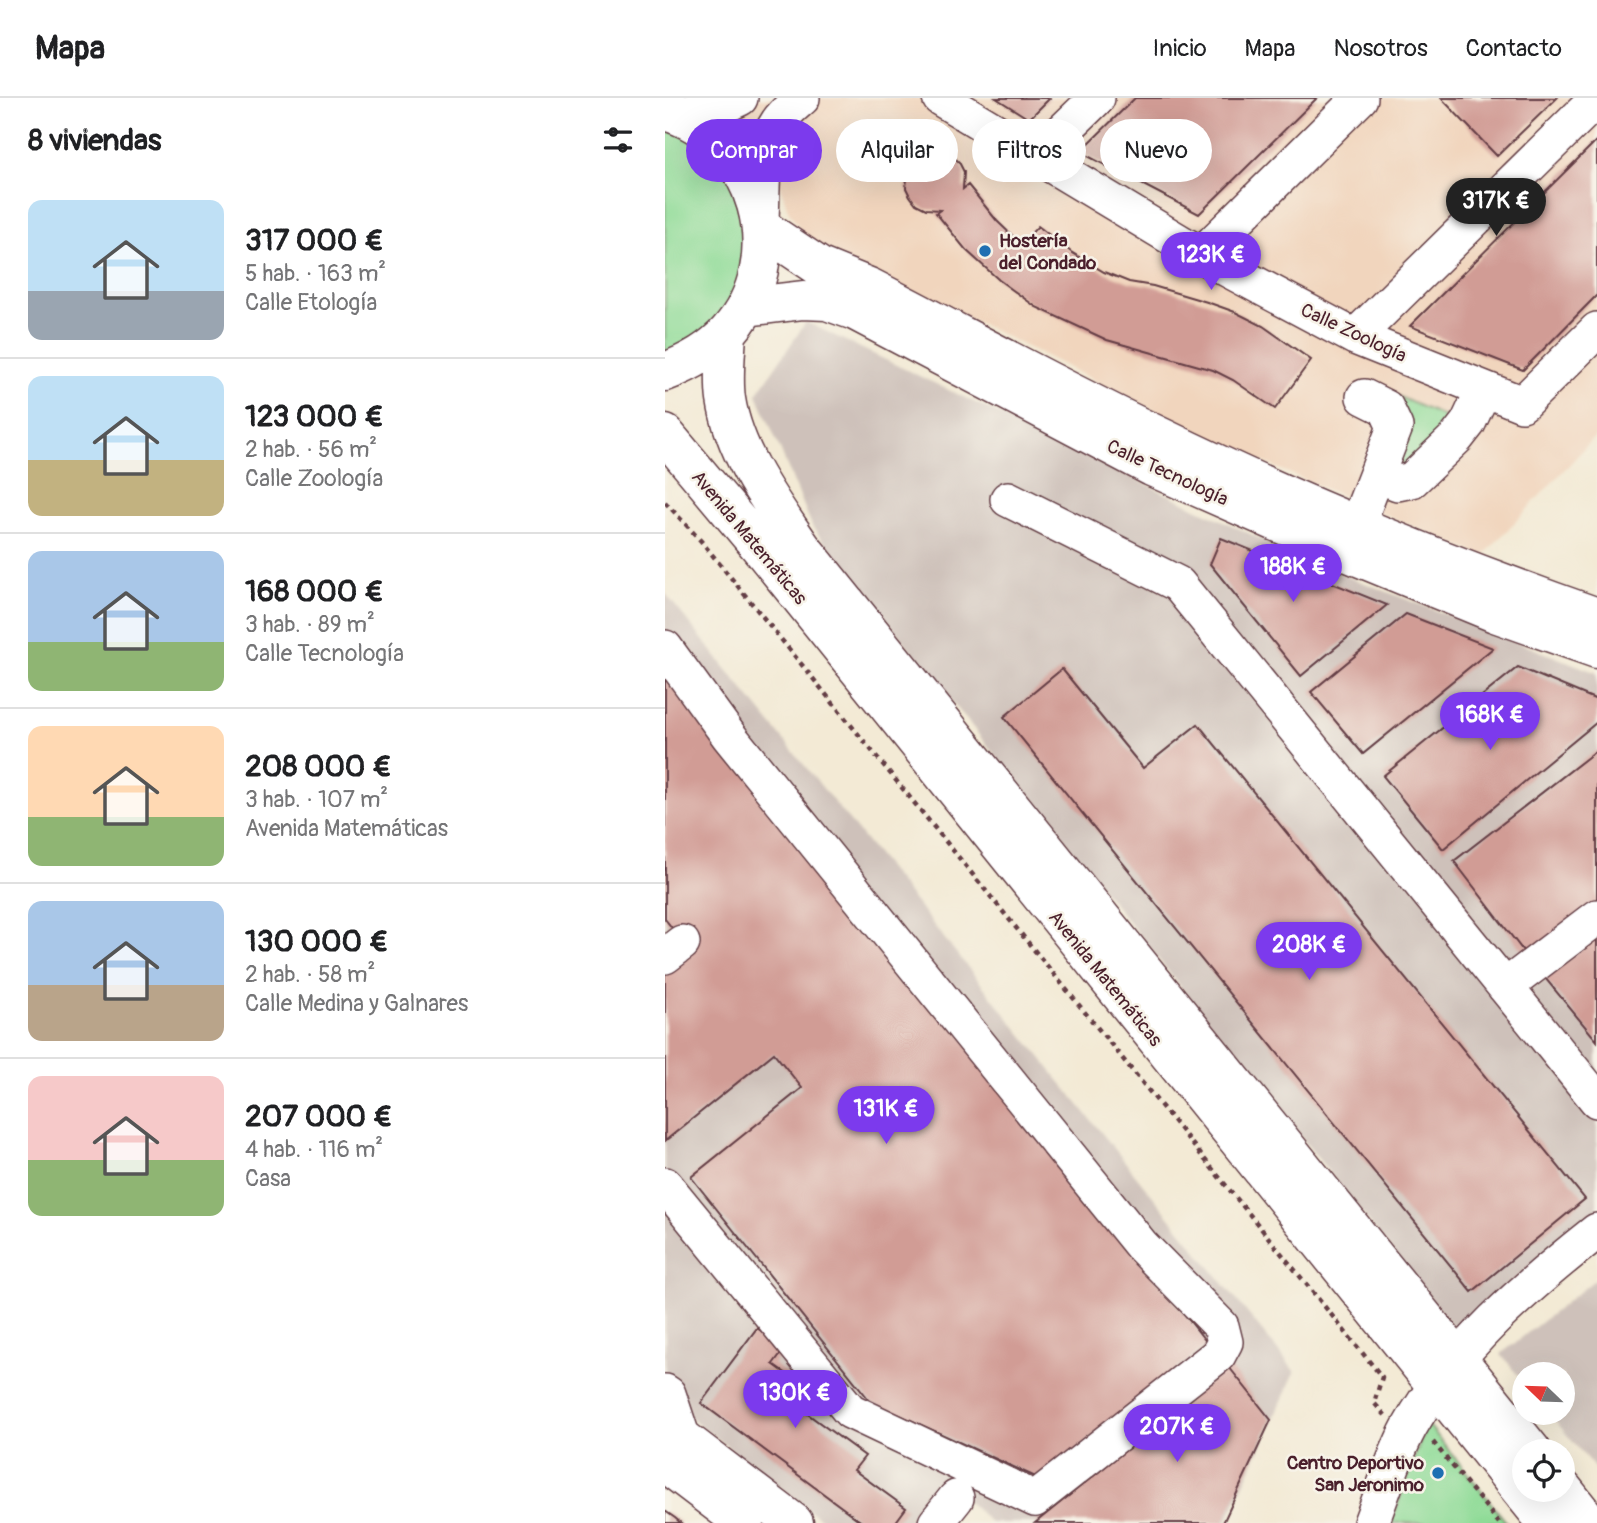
<!DOCTYPE html>
<html lang="es">
<head>
<meta charset="utf-8">
<style>
	:root { --surface:#fff; --page:#f2f2f2; --text:#202124; --muted:#757577; --line:#e0e0e0; --accent:#7c3aed }
	body { margin:0; font-family:Pangolin,sans-serif; background:var(--page); color:var(--text); height:100vh; display:flex; flex-direction:column; font-size:26px; white-space:nowrap }
	* { box-sizing:border-box; margin:0 }
	p { font-size:23px; color:var(--muted) }
	.icon { flex:none; width:38px; height:38px; fill:none; stroke:currentColor; stroke-width:2; stroke-linecap:round; stroke-linejoin:round }
	.map { position:relative; flex:1; overflow:hidden }
	.panel { display:flex; flex-direction:column; background:var(--surface); width:665px }
	.panel>* { flex:none }
	.guide { position:absolute; left:21px; top:21px; width:665px; height:63px; display:flex; gap:14px }
	.needle { width:46px; rotate:293deg }
	.controls { position:absolute; left:847px; top:1264px; display:grid; gap:14px }
	.controls a { display:grid; place-items:center; width:63px; height:63px; border-radius:50%; background:var(--surface); box-shadow:0 7px 28px #0002; font-size:35px }
	.price { position:absolute; translate:-50% -60px; padding:0 16px; border-radius:24px; background:var(--accent); color:#fff; font-size:23px; line-height:46px; filter:drop-shadow(0 2px 4px #0008) }
	.price::after { content:''; position:absolute; left:50%; top:42px; width:21px; height:16px; margin-left:-10px; background:inherit; clip-path:polygon(0 0,100% 0,50% 100%) }
	.price.on { background:#222; color:#fff }
	ul { padding:0; list-style:none }
	li { display:flex; align-items:center; gap:21px; height:175px; padding:0 28px }
	li+li { border-top:2px solid var(--line) }
	li span { display:grid; place-items:center; flex:none; width:196px; height:140px; border-radius:14px; color:#555 }
	li>.icon { margin-inline-start:auto }
	span .icon { width:84px; height:84px; fill:#fffc; stroke-width:1 }
	li b { font-size:30px }
	h2 { display:flex; justify-content:space-between; align-items:center; height:84px; padding:0 28px; font-size:30px }
	.chip { padding:0 24px; border-radius:32px; background:var(--surface); box-shadow:0 7px 28px #0002; font-size:24px; line-height:63px }
	.chip.on { background:var(--accent); color:#fff }
	header { display:flex; align-items:center; gap:42px; box-sizing:border-box; height:98px; padding:0 35px; background:var(--surface); border-bottom:2px solid var(--line) }
	header strong { font-size:33px }
	nav { display:flex; gap:38px; margin-inline-start:auto; font-size:24px }
	main { display:flex; flex:1; min-height:0 }
	.map>svg:first-child { display:block }
	.built { fill:#f1d5bd }
	.industrial { fill:#cec1ba }
	.green { fill:#8fdb97; stroke:#6c7d61; stroke-width:2 }
	.building { fill:#d19c95 }
	.lines { fill:none; stroke-linecap:round; stroke-linejoin:round }
	.minor-casing { stroke:#633d44; stroke-width:38 }
	.major-casing { stroke:#633d44; stroke-width:41 }
	.path { stroke:#633d44; stroke-width:4.5; stroke-dasharray:5 5; stroke-linecap:butt }
	.minor { stroke:#fff; stroke-width:35 }
	.major { stroke:#fff; stroke-width:38 }
	.poi-dot { fill:#1f6fb2; stroke:#f7f3e8; stroke-width:2.5 }
	.labels { text-anchor:middle; stroke-width:5; stroke-linejoin:round; paint-order:stroke }
	.poi-label { font-size:19px; font-weight:bold; fill:#4a1f2b; stroke:#f7f3e8; text-anchor:start }
	.street-label { font-size:19px; fill:#4a1f2b; stroke:#f7f3e8 }
</style>
</head>
<body>
<header>
<strong>Mapa</strong>
<nav><a>Inicio</a><a>Mapa</a><a>Nosotros</a><a>Contacto</a></nav>
</header>
<main>
<section class="panel">
<h2>8 viviendas<svg class="icon" aria-label="filters" viewBox="0 0 24 24"><path d="M4 7h16M4 17h16"/><circle cx="9" cy="7" r="2"/><circle cx="15" cy="17" r="2"/></svg></h2>
<ul>
<li><span style="background:linear-gradient(#bfe0f5 65%,#9aa5b1 0)"><svg class="icon" aria-label="home" viewBox="0 0 24 24"><path d="M3 11l9-7 9 7M6 9v11h12V9"/></svg></span><div><b>317 000 €</b><p>5 hab. · 163 m²</p><p>Calle Etología</p></div></li>
<li><span style="background:linear-gradient(#bfe0f5 60%,#c2b280 0)"><svg class="icon" aria-label="home" viewBox="0 0 24 24"><path d="M3 11l9-7 9 7M6 9v11h12V9"/></svg></span><div><b>123 000 €</b><p>2 hab. · 56 m²</p><p>Calle Zoología</p></div></li>
<li><span style="background:linear-gradient(#a9c7e8 65%,#8fb573 0)"><svg class="icon" aria-label="home" viewBox="0 0 24 24"><path d="M3 11l9-7 9 7M6 9v11h12V9"/></svg></span><div><b>168 000 €</b><p>3 hab. · 89 m²</p><p>Calle Tecnología</p></div></li>
<li><span style="background:linear-gradient(#ffd9b3 65%,#8fb573 0)"><svg class="icon" aria-label="home" viewBox="0 0 24 24"><path d="M3 11l9-7 9 7M6 9v11h12V9"/></svg></span><div><b>208 000 €</b><p>3 hab. · 107 m²</p><p>Avenida Matemáticas</p></div></li>
<li><span style="background:linear-gradient(#a9c7e8 60%,#b9a48a 0)"><svg class="icon" aria-label="home" viewBox="0 0 24 24"><path d="M3 11l9-7 9 7M6 9v11h12V9"/></svg></span><div><b>130 000 €</b><p>2 hab. · 58 m²</p><p>Calle Medina y Galnares</p></div></li>
<li><span style="background:linear-gradient(#f6c9c9 60%,#8fb573 0)"><svg class="icon" aria-label="home" viewBox="0 0 24 24"><path d="M3 11l9-7 9 7M6 9v11h12V9"/></svg></span><div><b>207 000 €</b><p>4 hab. · 116 m²</p><p>Casa</p></div></li>
</ul>
</section>
<div class="map">
<svg width="932" height="1425" viewBox="0 0 932 1425">
	<rect width="100%" height="100%" fill="#f7f3e8"/>
	<filter id="ink" filterUnits="userSpaceOnUse"><feTurbulence type="fractalNoise" baseFrequency=".0143" numOctaves="2"/><feDisplacementMap in="SourceGraphic" scale="14" xChannelSelector="R" yChannelSelector="G"/><feConvolveMatrix kernelMatrix="1 2 1 2 8 2 1 2 1" color-interpolation-filters="sRGB"/></filter>
	<filter id="wash" filterUnits="userSpaceOnUse"><feTurbulence type="fractalNoise" baseFrequency=".00686" numOctaves="4" result="noise"/><feDisplacementMap in="SourceGraphic" scale="28" xChannelSelector="R" yChannelSelector="G"/><feGaussianBlur stdDeviation="1.57" result="paint"/><feColorMatrix in="noise" values="0 0 0 0 0 0 0 0 0 0 0 0 0 0 0 0 0 1.4 0 .05"/><feComposite in="paint" operator="in"/></filter>
	<g filter="url(#wash)">
		<rect width="100%" height="100%" fill="#f3ead5"/>
		<path class="built" d="M50 0H932V337L818 458 561 348 320 228 166 158 140 139 123 112 116 90 99 61Z"/>
		<path class="industrial" d="M141 224 640 462 932 575V1116L789 1230 148 430 92 296Z
			M0 495 630 1274 561 1425H326L284 1386 255 1425H161L0 1300Z
			M932 1180V1373L883 1314H898V1276H859V1285L836 1256Z"/>
		<path class="green" d="M0 13 67 57 89 190 0 274Z
			M705 286 800 328 733 385 728 338Z
			M762 1325 842 1425H726Z"/>
		<g id="blocks">
			<path class="building" d="M331 0H385L364 21Z
				M470 0H652L534 116 415 54Z
				M776 0H892L832 58Z
				M932 42V197L858 272 745 228Z
				M266 53H277L287 57 294 64 299 74 298 91 303 87 332 123 356 146 373 128 406 154 439 174 464 184 488 188 542 204 570 214 598 228 646 262 610 311 568 282 548 272 442 242 371 209 334 182 301 152 271 115 275 112 261 111 251 106 245 98 241 90 243 71 247 63 256 56Z
				M556 440 722 507 636 578 545 466Z
				M741 516 828 550 698 656 646 594Z
				M0 565 543 1246 375 1381 206 1304 26 1079 137 990 109 955 0 1043V867L22 849 0 821Z
				M853 569 932 602V624L778 751 718 678Z
				M397 571 478 670 533 626 920 1101 807 1194 339 619Z
				M932 652V804L862 858 789 763Z
				M932 840V943L880 880Z
				M92 1230 120 1250 108 1266 152 1298 140 1314 200 1358 189 1372 241 1410 230 1425H198L36 1305Z
				M564 1269 606 1322 558 1425H370Z
				M0 1413 10 1420 16 1425H0Z"/>
		</g>
	</g>
	<g filter="url(#ink)">
		<use href="#blocks" fill-opacity="0" stroke="#633d44" stroke-width="2"/>
		<g class="lines">
			<defs>
				<path id="minor" d="M275 0 536 157 690 239 857 306 932 232
					M7 15 52 11 75 0
					M372 58 432 0
					M96 120C98 88 94 51 113 24 119 15 129 7 137 0
					M536 157 695 0
					M690 239 932 1
					M728 383 733 385 747 382 792 339 803 325 819 291
					M343 401 513 486 932 1002
					M692 427 730 329 721 310 699 299
					M0 550 64 638 476 1147 556 1228 560 1244 553 1257 370 1401 185 1313 0 1087
					M0 858 17 845
					M840 889 932 819
					M0 1294 3 1296 18 1341
					M271 1425 291 1400
					M706 1425C718 1394 728 1360 744 1330 789 1250 861 1189 932 1133"/>
				<path id="major" d="M0 13C94 40 128 162 63 234 46 253 24 265 0 274
					M97 130 155 169 204 189C301 239 397 292 496 339 637 408 784 467 932 519
					M81 209 138 202 162 203 190 213 487 369 657 444 830 515 932 551
					M62 235C61 257 58 279 61 301 69 355 107 406 137 450L867 1353
					M0 336 94 448 882 1425
					M0 1327 129 1425
					M0 1365 79 1425
					M898 1391 925 1425"/>
			</defs>
			<use href="#minor" class="minor-casing"/>
			<use href="#major" class="major-casing"/>
			<path class="path" d="M0 404 36 443 717 1279 709 1305 721 1318
				M768 1344 834 1425"/>
			<use href="#minor" class="minor"/>
			<use href="#major" class="major"/>
		</g>
	</g>
	<g class="poi-dot">
		<circle cx="320" cy="153" r="7"/>
		<circle cx="773" cy="1375" r="7"/>
	</g>
	<g class="labels">
		<g class="poi-label">
			<text x="334" y="149">Hostería<tspan x="334" dy="22">del Condado</tspan></text>
			<text x="759" y="1371" text-anchor="end">Centro Deportivo<tspan x="759" dy="22">San Jeronimo</tspan></text>
		</g>
		<g class="street-label">
			<text transform="translate(689 234) rotate(25)" y="7">Calle Zoología</text>
			<text transform="translate(503 374) rotate(25)" y="7">Calle Tecnología</text>
			<text transform="translate(85 439) rotate(50)" y="7">Avenida Matemáticas</text>
			<text transform="translate(441 880) rotate(51)" y="7">Avenida Matemáticas</text>
		</g>
	</g>
</svg>
<div class="controls">
<a><svg class="needle" viewBox="-14 -14 28 28"><path d="M0-13l5 13h-10z" fill="#e53935"/><path d="M0 13l5-13h-10z" fill="#757577"/></svg></a>
<a><svg class="icon" aria-label="locate" viewBox="0 0 24 24"><circle cx="12" cy="12" r="6"/><path d="M12 2v4M12 18v4M2 12h4M18 12h4"/></svg></a>
</div>
<b class="price on" style="left:831px;top:140px">317K €</b>
<b class="price" style="left:546px;top:194px">123K €</b>
<b class="price" style="left:628px;top:506px">188K €</b>
<b class="price" style="left:825px;top:654px">168K €</b>
<b class="price" style="left:644px;top:884px">208K €</b>
<b class="price" style="left:221px;top:1048px">131K €</b>
<b class="price" style="left:130px;top:1332px">130K €</b>
<b class="price" style="left:512px;top:1366px">207K €</b>
<div class="guide">
<a class="chip on">Comprar</a>
<a class="chip">Alquilar</a>
<a class="chip">Filtros</a>
<a class="chip">Nuevo</a>
</div>
</div>
</main>
</body>
</html>
